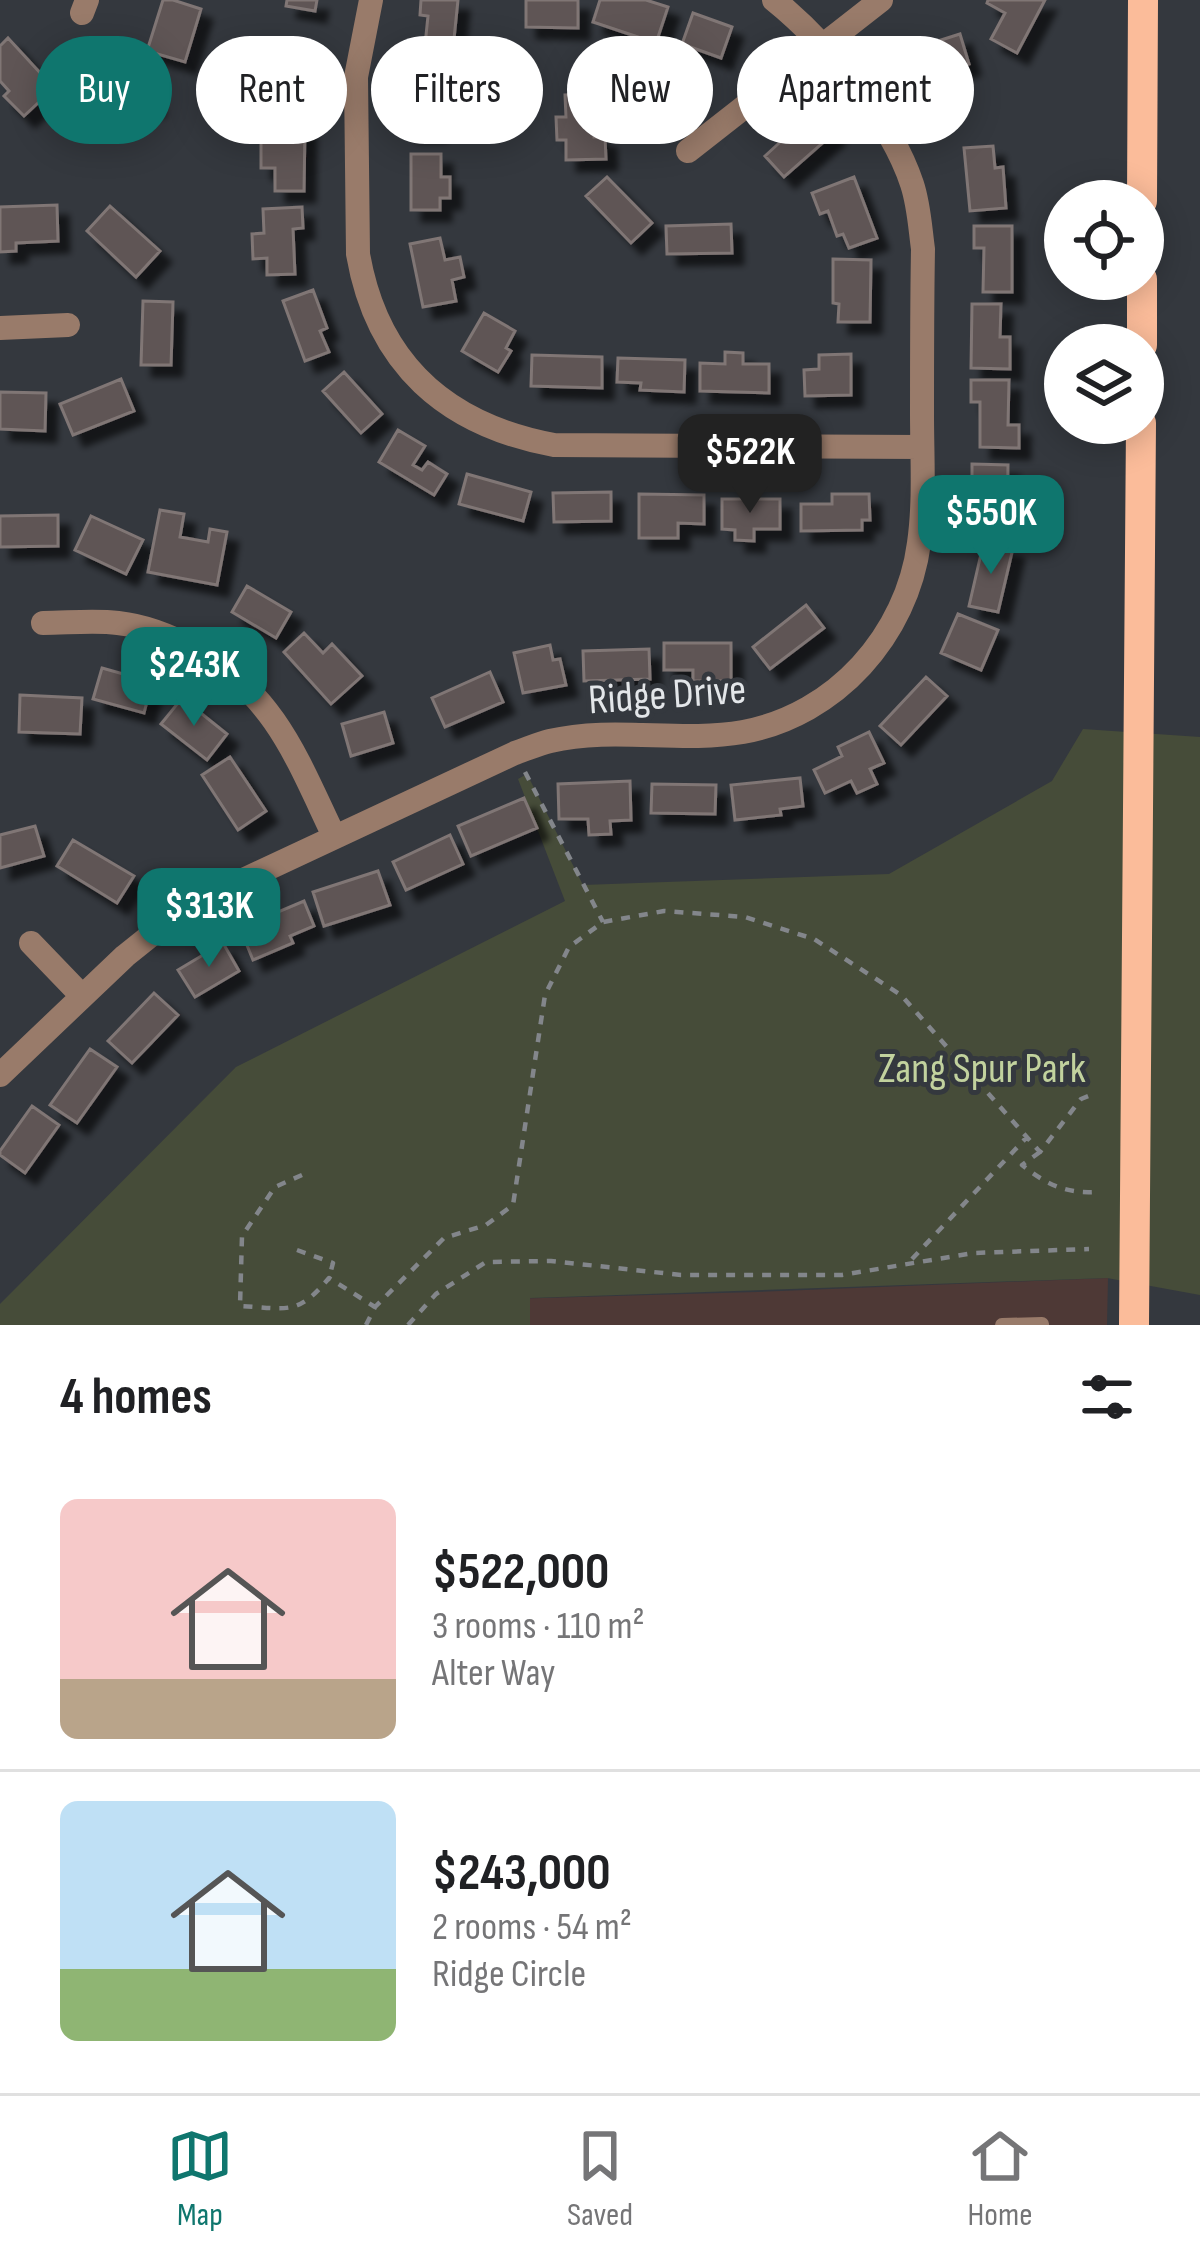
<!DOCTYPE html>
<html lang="en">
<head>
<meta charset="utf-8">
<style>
	:root { --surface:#fff; --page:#f2f2f2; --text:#202124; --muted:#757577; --line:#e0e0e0; --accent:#0f766e }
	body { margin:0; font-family:"Sofia Sans Condensed",sans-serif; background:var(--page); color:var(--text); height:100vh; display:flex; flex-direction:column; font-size:45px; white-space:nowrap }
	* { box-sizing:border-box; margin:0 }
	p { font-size:39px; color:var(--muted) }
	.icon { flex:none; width:66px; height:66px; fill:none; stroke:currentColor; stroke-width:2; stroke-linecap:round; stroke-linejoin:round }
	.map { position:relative; height:1325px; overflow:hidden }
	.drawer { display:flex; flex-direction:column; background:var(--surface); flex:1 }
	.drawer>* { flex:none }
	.banner { position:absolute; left:36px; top:36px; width:1128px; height:108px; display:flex; gap:24px }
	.controls { position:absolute; left:1044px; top:180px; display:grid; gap:24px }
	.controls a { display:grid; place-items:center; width:120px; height:120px; border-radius:50%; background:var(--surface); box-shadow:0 6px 30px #0003; font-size:60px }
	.price { position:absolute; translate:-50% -102px; padding:0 27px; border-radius:24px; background:var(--accent); color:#fff; font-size:39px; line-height:78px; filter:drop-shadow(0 3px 6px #0008) }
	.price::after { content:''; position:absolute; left:50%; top:72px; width:36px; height:27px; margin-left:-18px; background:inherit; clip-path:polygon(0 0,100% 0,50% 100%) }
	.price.selected { background:#222; color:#fff }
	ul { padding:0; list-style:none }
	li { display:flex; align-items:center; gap:36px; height:300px; padding:0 60px }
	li+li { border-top:3px solid var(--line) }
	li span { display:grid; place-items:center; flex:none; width:336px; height:240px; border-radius:18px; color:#555 }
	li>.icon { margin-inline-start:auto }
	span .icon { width:144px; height:144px; fill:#fffc; stroke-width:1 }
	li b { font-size:51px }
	h2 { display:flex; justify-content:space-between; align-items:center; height:144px; padding:0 60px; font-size:51px }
	.pill { padding:0 42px; border-radius:54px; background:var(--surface); box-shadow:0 6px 30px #0003; font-size:42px; line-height:108px }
	.pill.selected { background:var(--accent); color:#fff }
	.tab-bar { display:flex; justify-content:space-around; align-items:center; height:168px; border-top:3px solid var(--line); background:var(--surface); font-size:33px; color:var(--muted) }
	.tab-bar a { display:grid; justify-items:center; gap:6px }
	.tab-bar .selected { color:var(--accent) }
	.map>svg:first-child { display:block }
	.commercial { fill:#4e3936 }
	.green { fill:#464c39 }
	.building { fill:#5e5554; stroke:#807675; stroke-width:3; filter:url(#shadow) }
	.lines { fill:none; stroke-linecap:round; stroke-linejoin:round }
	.path { stroke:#83868b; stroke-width:4.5; stroke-dasharray:9 9; stroke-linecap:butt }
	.service { stroke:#997b6a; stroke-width:14 }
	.minor { stroke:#997b6a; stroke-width:24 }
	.primary { stroke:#fbbc9a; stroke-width:30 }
	.labels { text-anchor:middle; stroke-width:10; stroke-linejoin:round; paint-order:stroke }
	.street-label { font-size:42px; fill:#e3e6e9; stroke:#34383e }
	.park-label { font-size:42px; fill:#c2d29e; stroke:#34383e }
</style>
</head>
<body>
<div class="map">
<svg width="1200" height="1325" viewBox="0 0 1200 1325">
	<defs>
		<filter id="shadow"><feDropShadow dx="11" dy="11" stdDeviation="3" flood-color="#0009"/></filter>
	</defs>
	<rect width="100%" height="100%" fill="#34383e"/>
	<path class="commercial" d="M1108 1278 1107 1325H443L469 1300 757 1292Z"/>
	<path class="green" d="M1083 729 1200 737V1295L1107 1278 530 1298V1325H0V1304L236 1067 565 901 518 779 527 774 583 885 889 874 1052 781Z"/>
	<path class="building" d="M163 0H173L201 9 185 62 147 51Z
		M287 0H317L315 11 286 6Z
		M421 0H458L452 58 424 55 428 16 420 15Z
		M526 0H578V28L526 27Z
		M600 0H646L668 7 656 43 593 22Z
		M988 0H1045L1017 53 991 39 1005 13 987 3Z
		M693 13 732 27 721 58 682 44Z
		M960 34 969 64 906 83 897 54Z
		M8 38 54 88 24 116 4 96 9 91 0 81V46Z
		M273 46 310 47 308 83 295 82 294 103 269 102 270 89 254 88 255 61 272 62Z
		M142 69 154 104 88 126 77 91Z
		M434 73 435 130 407 131 406 74Z
		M593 94 594 137H605L606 159 566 160V140H557L556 117H566L565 95Z
		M814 111 834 133 784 177 765 156Z
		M261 126H305L304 191H275V168H261Z
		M993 146 995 168 1003 167 1006 208 970 211 964 148Z
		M411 154H441V177H450V198H440V210H411Z
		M607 177 652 223 631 243 586 196Z
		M854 177 877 238 849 248 843 234 837 236 828 211 820 214 812 193Z
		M57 205 58 241 16 243V251L0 252V207Z
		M110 206 160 251 136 277 87 231Z
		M302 207 303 228 293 229 295 274 267 275V258L253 259 252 234 264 233 263 209Z
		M731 224 732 253 667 254 666 226Z
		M974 226H1012V292H983L984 248H974Z
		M440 238 445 260 460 257 464 277 452 280 456 301 423 307 410 244Z
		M833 259 871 260 870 322H838L839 304 833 303Z
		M313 290 327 328 320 331 329 352 305 361 283 301Z
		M143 301 173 302 171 365H141Z
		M972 304H1001L1000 337H1010V369L971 368Z
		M484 313 515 331 506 348 511 351 498 372 462 351Z
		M725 352 743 353V364H769V393L700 391V363L725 364Z
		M851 354V395L805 396 804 370 819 369V355Z
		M532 355 602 357V388L531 386Z
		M618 358 685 360 684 392 640 390 641 383 617 382Z
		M344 372 382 414 361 433 323 391Z
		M121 379 134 411 73 435 60 404Z
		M971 380H1009L1008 425H1019V448L980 447V402H971Z
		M0 392 46 393 45 431 0 429Z
		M398 430 425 446 413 465 422 470 428 462 447 474 434 495 379 462Z
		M972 464 1008 465 1007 529H979V501H972Z
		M467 474 531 492 523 521 459 504Z
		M611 492V521L554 522 553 493Z
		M639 494 704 495V524L678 523V538H639Z
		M832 494H869L870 520H862V530L801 531V504H832Z
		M722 499H780V529H754V541L735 540V530L722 529Z
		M160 510 184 514 180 537 208 542 210 529 227 532 217 585 148 572Z
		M58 515V546L0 547V516Z
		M91 516 143 540 126 574 75 550Z
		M984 541 1013 548 998 612 969 606Z
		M247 586 291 612 276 638 232 612Z
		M806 605 824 628 770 669 753 647Z
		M958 614 998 630 981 670 941 653Z
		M304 633 323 653 332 644 362 676 331 704 284 652Z
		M664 643H731V681H693V670H664Z
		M550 645 553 660 560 659 566 685 523 693 514 653Z
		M649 649 650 679 584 681 583 651Z
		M102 668 152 682 144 713 93 699Z
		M490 672 503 702 445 727 432 698Z
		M926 677 947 696 901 745 880 726Z
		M20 695 82 698 80 734 19 732Z
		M182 698 227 734 207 760 161 724Z
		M384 712 393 743 351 756 342 724Z
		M869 732 884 763 870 769 877 784 857 793 851 781 825 793 814 770 842 756 838 747Z
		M230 757 266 811 238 830 202 775Z
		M800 778 803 806 780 809 781 815 735 820 731 785Z
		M630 781 631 820 610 821 611 834 589 835 588 819H559L558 784Z
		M652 784 716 785 715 814 651 813Z
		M524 798 537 828 471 856 458 826Z
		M35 826 44 856 0 868V835Z
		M450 835 463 864 406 890 393 862Z
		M73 840 134 876 117 903 57 866Z
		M378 871 390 905 324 926 313 892Z
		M304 901 314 926 290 936 293 943 253 960 240 928Z
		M223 943 239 971 195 997 178 970Z
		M154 993 178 1015 132 1063 108 1041Z
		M90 1049 117 1067 77 1123 50 1105Z
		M32 1106 59 1125 25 1173 0 1155V1151Z"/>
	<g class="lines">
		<path class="path" d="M525 772 603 922
			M1040 1152 1022 1165C1044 1183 1066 1194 1095 1192
			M302 1175 275 1187 242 1236 240 1306C286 1308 297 1317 329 1278L375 1307
			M297 1250 333 1263 329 1278
			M912 1259 1027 1137
			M366 1325 375 1307 444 1238 486 1225 513 1205 545 995 569 947 603 922 664 911 745 917 814 939 901 995 1040 1152 1081 1099 1096 1093
			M408 1325 436 1294 486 1262 551 1261 681 1275H842L973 1253 1089 1249"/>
		<path class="service" d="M1002 1325 1042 1324"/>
		<path class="minor" d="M371 0 356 77 358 254C377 364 446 425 554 445L922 447
			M82 13 87 0
			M688 151 881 0
			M0 328 68 325
			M43 623C67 623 94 620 118 623 146 626 173 637 198 651 276 697 297 759 334 836
			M31 943 82 996
			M0 1075 125 956 170 920 207 897 515 753C527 749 538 744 550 741 613 726 680 743 743 732 836 715 907 635 919 543 925 501 922 457 922 414 922 359 922 304 923 249 920 227 919 205 912 184 891 120 826 42 774 0"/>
		<path class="primary" d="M1142 201 1143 0
			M1142 345V279
			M1134 1325 1141 423"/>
	</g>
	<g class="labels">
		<g class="street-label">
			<text transform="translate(667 693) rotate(-4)" y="15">Ridge Drive</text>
		</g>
		<g class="park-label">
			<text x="982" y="1082">Zang Spur Park</text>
		</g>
	</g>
</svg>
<div class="controls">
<a><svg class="icon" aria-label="locate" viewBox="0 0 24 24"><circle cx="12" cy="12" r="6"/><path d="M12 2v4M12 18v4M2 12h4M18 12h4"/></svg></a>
<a><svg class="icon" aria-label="layers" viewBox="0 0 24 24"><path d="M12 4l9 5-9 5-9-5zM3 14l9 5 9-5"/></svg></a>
</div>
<b class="price selected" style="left:750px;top:516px">$522K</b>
<b class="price" style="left:991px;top:577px">$550K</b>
<b class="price" style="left:194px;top:729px">$243K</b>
<b class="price" style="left:209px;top:970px">$313K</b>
<div class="banner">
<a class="pill selected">Buy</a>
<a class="pill">Rent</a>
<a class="pill">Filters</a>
<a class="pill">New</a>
<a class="pill">Apartment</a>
</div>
</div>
<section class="drawer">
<h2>4 homes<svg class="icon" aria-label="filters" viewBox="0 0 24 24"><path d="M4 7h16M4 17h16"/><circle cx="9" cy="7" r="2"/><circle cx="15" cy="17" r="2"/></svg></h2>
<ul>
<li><span style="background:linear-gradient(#f6c9c9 75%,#b9a48a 0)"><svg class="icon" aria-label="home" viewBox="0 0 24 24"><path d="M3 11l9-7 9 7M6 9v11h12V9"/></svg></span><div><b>$522,000</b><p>3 rooms · 110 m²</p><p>Alter Way</p></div></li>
<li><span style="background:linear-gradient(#bfe0f5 70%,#8fb573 0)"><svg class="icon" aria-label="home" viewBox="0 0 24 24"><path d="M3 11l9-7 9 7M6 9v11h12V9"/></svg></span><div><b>$243,000</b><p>2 rooms · 54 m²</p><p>Ridge Circle</p></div></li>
</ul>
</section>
<nav class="tab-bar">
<a class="selected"><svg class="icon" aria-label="map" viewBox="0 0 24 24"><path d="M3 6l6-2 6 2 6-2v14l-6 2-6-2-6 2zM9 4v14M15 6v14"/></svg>Map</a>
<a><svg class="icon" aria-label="saved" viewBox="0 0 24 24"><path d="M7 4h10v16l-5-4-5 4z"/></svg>Saved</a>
<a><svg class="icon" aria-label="home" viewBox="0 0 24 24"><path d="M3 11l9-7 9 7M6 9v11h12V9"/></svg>Home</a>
</nav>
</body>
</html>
